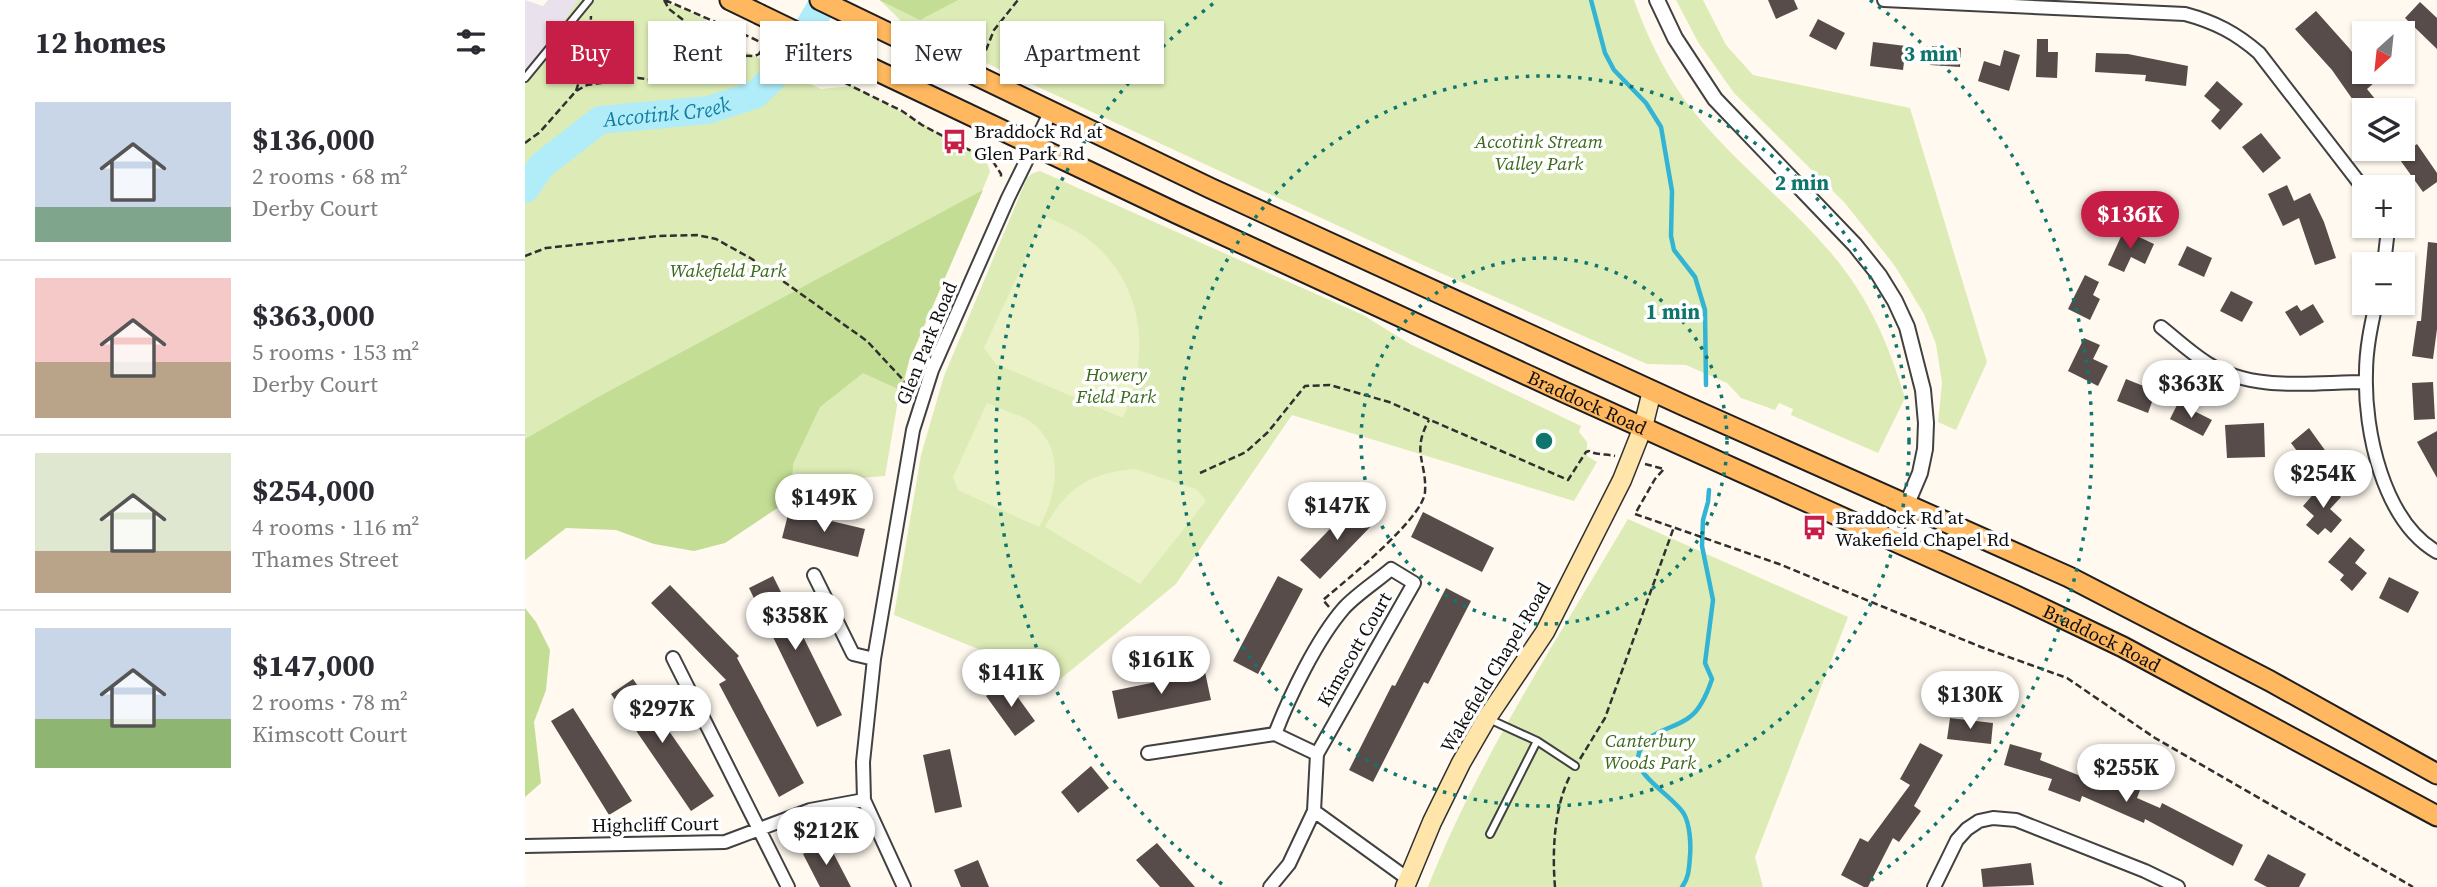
<!DOCTYPE html>
<html lang="en">
<head>
<meta charset="utf-8">
<style>
	:root { --surface:#fff; --page:#f2f2f3; --text:#2b2b33; --muted:#7c7c81; --line:#e1e1e2; --accent:#c61e47 }
	body { margin:0; font-family:"Source Serif 4",serif; background:var(--page); color:var(--text); height:100vh; display:flex; flex-direction:column; font-size:26px; white-space:nowrap }
	* { box-sizing:border-box; margin:0 }
	p { font-size:23px; color:var(--muted) }
	.icon { flex:none; width:38px; height:38px; fill:none; stroke:currentColor; stroke-width:2; stroke-linecap:round; stroke-linejoin:round }
	.map { position:relative; flex:1; overflow:hidden }
	.sheet { display:flex; flex-direction:column; background:var(--surface); width:525px }
	.sheet>* { flex:none }
	.guide { position:absolute; left:21px; top:21px; width:665px; height:63px; display:flex; gap:14px }
	.needle { width:46px; rotate:207deg }
	.buttons { position:absolute; left:1827px; top:21px; display:grid; gap:14px }
	.buttons a { display:grid; place-items:center; width:63px; height:63px; border-radius:0px; background:var(--surface); box-shadow:0 2px 5px #0004; font-size:35px }
	.price { position:absolute; translate:-50% -60px; padding:0 16px; border-radius:24px; background:#fff; color:#222; font-size:23px; line-height:46px; filter:drop-shadow(0 2px 4px #0008) }
	.price::after { content:''; position:absolute; left:50%; top:42px; width:21px; height:16px; margin-left:-10px; background:inherit; clip-path:polygon(0 0,100% 0,50% 100%) }
	.price.current { background:var(--accent); color:#fff }
	ul { padding:0; list-style:none }
	li { display:flex; align-items:center; gap:21px; height:175px; padding:0 35px }
	li+li { border-top:2px solid var(--line) }
	li span { display:grid; place-items:center; flex:none; width:196px; height:140px; border-radius:0px; color:#555 }
	li>.icon { margin-inline-start:auto }
	span .icon { width:84px; height:84px; fill:#fffc; stroke-width:1 }
	li b { font-size:30px }
	h2 { display:flex; justify-content:space-between; align-items:center; height:84px; padding:0 35px; font-size:30px }
	.pill { padding:0 24px; border-radius:0px; background:var(--surface); box-shadow:0 2px 5px #0004; font-size:24px; line-height:63px }
	.pill.current { background:var(--accent); color:#fff }
	main { display:flex; flex:1; min-height:0 }
	.map>svg:first-child { display:block }
	.industrial { fill:#e9e2ed }
	.green { fill:#ddecb6 }
	.forest { fill:#c4dd94 }
	.pitch { fill:#ecf2c8 }
	.lines { fill:none; stroke-linecap:round; stroke-linejoin:round }
	.stream { stroke:#33b4d4; stroke-width:4.5 }
	.river { stroke:#b0edf9; stroke-width:28 }
	.building { fill:#574c49 }
	.service-casing { stroke:#414141; stroke-width:10 }
	.minor-casing { stroke:#414141; stroke-width:16 }
	.tertiary-casing { stroke:#414141; stroke-width:18 }
	.secondary-casing { stroke:#303030; stroke-width:21 }
	.primary-casing { stroke:#1f1f1f; stroke-width:23 }
	.path { stroke:#303030; stroke-width:2.5; stroke-dasharray:7 3.5; stroke-linecap:butt }
	.service { stroke:#fff; stroke-width:6 }
	.minor { stroke:#fff; stroke-width:12 }
	.tertiary { stroke:#fff; stroke-width:14 }
	.secondary { stroke:#ffe5aa; stroke-width:18 }
	.primary { stroke:#ffb85f; stroke-width:19 }
	.primary-bridge-casing { stroke:#1f1f1f; stroke-width:23; stroke-linecap:butt }
	.path-bridge { stroke:#303030; stroke-width:2.5; stroke-dasharray:7 3.5; stroke-linecap:butt }
	.primary-bridge { stroke:#ffb85f; stroke-width:19 }
	.ring { fill:none; stroke:#0f766e; stroke-width:3.5; stroke-dasharray:3.5 7 }
	.labels { text-anchor:middle; stroke-width:7; stroke-linejoin:round; paint-order:stroke }
	.poi-label { font-size:19px; fill:#0e0e0e; stroke:#fff; text-anchor:start }
	.park-label { font-size:19px; font-style:italic; fill:#3a691a; stroke:#fff }
	.street-label { font-size:19px; fill:#0e0e0e; stroke:#fff }
	.water-label { font-size:21px; font-style:italic; fill:#107da0; stroke:#fff }
	.centre { fill:#0f766e; stroke:#fff; stroke-width:3.5 }
	.ring-label { font-size:21px; text-anchor:middle; font-weight:bold; fill:#0f766e; stroke:#fff; stroke-width:7; stroke-linejoin:round; paint-order:stroke }
</style>
</head>
<body>
<main>
<section class="sheet">
<h2>12 homes<svg class="icon" aria-label="filters" viewBox="0 0 24 24"><path d="M4 7h16M4 17h16"/><circle cx="9" cy="7" r="2"/><circle cx="15" cy="17" r="2"/></svg></h2>
<ul>
<li><span style="background:linear-gradient(#c9d6e8 75%,#7fa58c 0)"><svg class="icon" aria-label="home" viewBox="0 0 24 24"><path d="M3 11l9-7 9 7M6 9v11h12V9"/></svg></span><div><b>$136,000</b><p>2 rooms · 68 m²</p><p>Derby Court</p></div></li>
<li><span style="background:linear-gradient(#f6c9c9 60%,#b9a48a 0)"><svg class="icon" aria-label="home" viewBox="0 0 24 24"><path d="M3 11l9-7 9 7M6 9v11h12V9"/></svg></span><div><b>$363,000</b><p>5 rooms · 153 m²</p><p>Derby Court</p></div></li>
<li><span style="background:linear-gradient(#dfe7d0 70%,#b9a48a 0)"><svg class="icon" aria-label="home" viewBox="0 0 24 24"><path d="M3 11l9-7 9 7M6 9v11h12V9"/></svg></span><div><b>$254,000</b><p>4 rooms · 116 m²</p><p>Thames Street</p></div></li>
<li><span style="background:linear-gradient(#c9d6e8 65%,#8fb573 0)"><svg class="icon" aria-label="home" viewBox="0 0 24 24"><path d="M3 11l9-7 9 7M6 9v11h12V9"/></svg></span><div><b>$147,000</b><p>2 rooms · 78 m²</p><p>Kimscott Court</p></div></li>
</ul>
</section>
<div class="map">
<svg width="1912" height="887" viewBox="0 0 1912 887">
	<rect width="100%" height="100%" fill="#fff9ef"/>
	<path class="industrial" d="M0 0 18 6 23 0H54L0 83Z"/>
	<path class="green" d="M53 0H137L179 18 199 40 268 76 296 89 328 86 461 158 465 172 384 361 372 406 360 476 51 500 0 548V81Z
		M355 0H1109C1121 34 1138 69 1159 99 1201 156 1260 199 1306 253 1344 298 1363 342 1380 398L1353 453 1266 415 1268 409 1254 403 1250 410 1216 398 1202 383 1161 365 1122 364 900 266 381 26Z
		M1151 0H1178L1201 45 1228 75 1385 108 1462 362 1431 430 1413 422 1417 383 1411 344 1399 314 1370 266 1319 202 1209 93 1173 42Z
		M515 171 838 315 885 344 1056 426 1054 432 1062 442V456L1072 462 1049 501 767 415 651 584 533 681 369 615 396 455 419 376 502 178 508 173Z
		M1103 519 1323 617 1230 857 1238 887H903C954 757 1033 639 1103 519Z"/>
	<path class="forest" d="M354 0H433L395 20Z
		M458 190 384 361 375 395 371 388 338 373 295 407 268 464 266 499 200 543 169 551 129 544 91 530 41 528 0 560V439L75 396Z
		M0 608 11 622 25 650 21 690 9 722 16 783 0 797Z"/>
	<path class="pitch" d="M520 216C534 223 551 230 563 239 620 284 626 355 598 418L471 364 459 348Z
		M462 403C475 409 502 417 511 426 540 453 531 497 514 527L433 490 428 477Z
		M610 469 671 489 681 501 615 584 520 527C542 487 565 473 610 469Z"/>
	<g class="lines">
		<path class="stream" d="M1066 0 1080 53 1089 70 1121 103 1136 127 1147 191 1146 236 1149 250 1170 277 1180 310 1181 385
			M1157 887C1164 878 1164 868 1165 856 1166 844 1165 825 1159 814 1149 797 1110 776 1113 757 1118 729 1149 731 1166 716 1176 708 1183 691 1187 679L1180 663 1188 600 1177 546 1178 520 1183 502 1184 490"/>
		<path class="river" id="s1" d="M0 189 17 165 75 120 183 110 230 95 262 64 300 0"/>
	</g>
	<path class="building" d="M1243 0H1269L1273 9 1251 19Z
		M1895 2 1912 18V49L1880 18Z
		M1791 11 1824 48 1839 68V72H1842L1850 82 1842 89 1859 110H1835L1807 70 1770 29Z
		M1293 19 1320 33 1311 50 1284 36Z
		M1512 39H1523V52H1533L1532 78 1511 77Z
		M1348 42 1381 46 1378 70 1345 66Z
		M1407 46 1436 48 1435 67 1405 65Z
		M1479 50 1495 55 1484 91 1453 81 1459 61 1475 66Z
		M1571 53 1603 54 1663 66 1661 86 1620 81 1621 75 1570 72Z
		M1692 81 1718 104 1695 130 1686 121 1695 110 1679 96Z
		M1736 133 1756 158 1738 173 1717 147Z
		M1892 144 1912 173V182L1898 192 1873 157Z
		M1762 185 1769 201 1785 193 1799 222 1811 258 1790 265 1774 218 1758 226 1743 194Z
		M1599 230 1629 244 1620 264 1606 257 1599 272 1583 265Z
		M1903 242 1912 243V329L1908 359 1887 356 1892 321H1896Z
		M1662 246 1687 258 1679 277 1653 265Z
		M1560 275 1574 282 1568 295 1575 299 1565 320 1543 309Z
		M1706 291 1728 302 1717 322 1695 311Z
		M1788 304 1799 322 1775 336 1760 312 1772 305 1776 311Z
		M1559 338 1575 345 1568 359 1583 366 1573 386 1543 371Z
		M1601 379 1631 391 1623 413 1592 401Z
		M1908 382 1910 419 1889 420 1887 383Z
		M1653 403 1687 420 1678 436 1645 419Z
		M1739 423 1740 457 1702 458 1700 425Z
		M1784 428 1802 453 1784 467 1766 443Z
		M1912 431V478L1892 442Z
		M1799 482 1816 497 1805 509 1817 520 1806 533 1800 528 1793 535 1781 525 1789 516 1778 506Z
		M829 504 849 523 795 579 775 560Z
		M264 511 340 529 333 557 257 538Z
		M898 512 969 548 957 572 886 537Z
		M1825 537 1840 550 1830 563 1842 573 1827 591 1815 580 1819 575 1803 562Z
		M248 576 317 715 292 727 224 588Z
		M753 576 778 589 733 674 708 661Z
		M1864 577 1894 592 1883 613 1854 598Z
		M145 585 214 656 212 658 279 783 254 797 194 684 201 680 126 603Z
		M921 588 946 601 903 684 899 682 848 782 824 770 867 685 870 686Z
		M680 672 686 700 593 719 587 691Z
		M108 679 189 796 166 811 86 694Z
		M481 681 510 721 490 736 461 696Z
		M48 708 107 801 84 815 26 721Z
		M1425 718 1468 723 1466 744 1422 739Z
		M1395 743 1418 755 1389 806 1396 811 1374 842 1368 838 1343 887H1339L1316 875 1335 838 1343 842 1385 785 1375 779Z
		M1485 744 1517 753 1515 760 1581 786 1583 782 1600 789 1604 778 1617 785 1612 798 1635 808 1637 803 1718 845 1708 866 1620 819 1619 823 1557 796 1555 802 1523 790 1527 779 1479 765Z
		M425 749 437 807 410 813 398 755Z
		M566 766 584 788 553 813 536 792Z
		M302 841 326 887H295L278 854Z
		M632 843 670 887H635L611 860Z
		M1743 854 1781 874 1774 887H1742L1729 880Z
		M453 860 464 887H436L429 870Z
		M1506 863 1509 885 1458 887 1456 869Z"/>
	<g class="lines">
		<defs>
			<path id="service" d="M0 78 64 0
				M964 719 1012 741 965 834
				M1012 741 1050 766"/>
			<path id="minor" d="M1359 0 1660 14C1690 22 1711 33 1734 53L1839 189
				M1859 264 1862 238 1860 226
				M1851 303C1846 326 1841 349 1841 373 1839 430 1858 521 1912 552
				M1636 327C1651 339 1666 353 1682 363 1729 393 1788 382 1841 382
				M289 575 328 654 349 659
				M148 658 263 887
				M750 734C765 695 792 639 819 608 832 594 851 582 866 569L889 583 792 754
				M623 753 750 734 792 754 789 811 764 864 745 887
				M789 811 883 879
				M0 846 200 842 285 810 339 800
				M379 887 339 800 338 762 349 659 388 430 407 370 483 198 526 111
				M1409 887 1432 840 1442 829 1454 821 1468 818 1491 820 1620 871 1653 887"/>
			<path id="tertiary" d="M1132 0 1150 38 1190 99 1330 245 1354 275 1370 301 1382 327 1398 390 1401 423 1400 449 1395 473 1367 539"/>
			<path id="secondary" d="M880 887 907 822 936 763 962 718 1020 632 1097 480 1118 427 1127 391"/>
			<g id="primary">
				<path d="M205 0 234 14"/>
				<path d="M295 0 685 188 1158 405 1544 577 1745 681 1912 774"/>
				<path id="s2" d="M323 57 651 213 1039 392 1489 595 1598 647 1912 816"/>
			</g>
		</defs>
		<use href="#service" class="service-casing"/>
		<use href="#minor" class="minor-casing"/>
		<use href="#tertiary" class="tertiary-casing"/>
		<use href="#secondary" class="secondary-casing"/>
		<use href="#primary" class="primary-casing"/>
		<path class="path" d="M139 0 144 9 202 54
			M140 0 227 38
			M457 60 469 30 493 0
			M310 78 377 111 397 125 469 163 476 174V180
			M51 91 64 50 66 16
			M0 143 15 132 51 91 62 85 113 78 144 82 163 80 203 55 230 56 234 54 238 48
			M0 256 21 248 134 236 172 235 191 239 227 259 342 341 381 383 387 387
			M1120 464 1139 469 1130 479 1110 514 1254 564 1456 647 1542 678 1630 738 1888 887
			M675 473 721 452 743 432 780 386 805 385 864 402 1043 480 1061 452 1064 451C1071 455 1081 454 1090 456
			M804 607 798 600C820 581 898 519 900 492 902 462 886 452 904 420
			M1055 759 1080 718 1149 527
			M1030 887C1027 851 1029 806 1046 774"/>
		<use href="#service" class="service"/>
		<use href="#minor" class="minor"/>
		<use href="#tertiary" class="tertiary"/>
		<use href="#secondary" class="secondary"/>
		<use href="#primary" class="primary"/>
		<defs>
			<path id="primary-bridge" d="M234 14 323 57"/>
		</defs>
		<use href="#primary-bridge" class="primary-bridge-casing"/>
		<path class="path-bridge" d="M227 38 310 78"/>
		<use href="#primary-bridge" class="primary-bridge"/>
	</g>
	<g class="ring">
		<circle cx="1019" cy="441" r="183"/>
		<circle cx="1019" cy="441" r="365"/>
		<path d="M697 884A548 548 0 0 1 693 0M1345 0A548 548 0 0 1 1341 884"/>
	</g>
	<defs>
		<symbol id="bus-bare" viewBox="-9 -9 18 18"><path d="M-5-6H5V4H4V6H2V4H-2V6H-4V4H-5ZM-3.5-4V0h7V-4ZM-3.5 1.2v1.5H-2V1.2ZM2 1.2v1.5H3.5V1.2Z" fill="#c61e47" stroke="#fff" stroke-width="2.5" paint-order="stroke"/></symbol>
	</defs>
	<g fill-rule="evenodd">
		<use href="#bus-bare" x="412" y="124" width="35" height="35"/>
		<use href="#bus-bare" x="1272" y="510" width="35" height="35"/>
	</g>
	<g class="labels">
		<g class="poi-label">
			<text x="449" y="138">Braddock Rd at<tspan x="449" dy="22">Glen Park Rd</tspan></text>
			<text x="1310" y="524">Braddock Rd at<tspan x="1310" dy="22">Wakefield Chapel Rd</tspan></text>
		</g>
		<g class="park-label">
			<text x="1014" y="148">Accotink Stream<tspan x="1014" dy="22">Valley Park</tspan></text>
			<text x="203" y="277">Wakefield Park</text>
			<text x="591" y="381">Howery<tspan x="591" dy="22">Field Park</tspan></text>
			<text x="1125" y="747">Canterbury<tspan x="1125" dy="22">Woods Park</tspan></text>
		</g>
		<g class="street-label">
			<text transform="translate(401 343) rotate(-68)" y="7">Glen Park Road</text>
			<text dy="7" stroke="none"><textPath href="#s2" startOffset="816">Braddock Road</textPath></text>
			<text dy="7" stroke="none"><textPath href="#s2" startOffset="1382">Braddock Road</textPath></text>
			<text transform="translate(829 649) rotate(-60)" y="7">Kimscott Court</text>
			<text transform="translate(970 667) rotate(-59)" y="7">Wakefield Chapel Road</text>
			<text transform="translate(130 824) rotate(-1)" y="7">Highcliff Court</text>
		</g>
		<g class="water-label">
			<text dy="7" stroke="none"><textPath href="#s1" startOffset="170">Accotink Creek</textPath></text>
		</g>
	</g>
	<circle cx="1019" cy="441" r="10" class="centre"/>
	<g class="ring-label">
		<text x="1406" y="61">3 min</text>
		<text x="1277" y="190">2 min</text>
		<text x="1148" y="319">1 min</text>
	</g>
</svg>
<div class="buttons">
<a><svg class="needle" viewBox="-14 -14 28 28"><path d="M0-13l5 13h-10z" fill="#e53935"/><path d="M0 13l5-13h-10z" fill="#7c7c81"/></svg></a>
<a><svg class="icon" aria-label="layers" viewBox="0 0 24 24"><path d="M12 4l9 5-9 5-9-5zM3 14l9 5 9-5"/></svg></a>
<a>+</a>
<a>−</a>
</div>
<b class="price current" style="left:1605px;top:251px">$136K</b>
<b class="price" style="left:1666px;top:420px">$363K</b>
<b class="price" style="left:1798px;top:510px">$254K</b>
<b class="price" style="left:299px;top:534px">$149K</b>
<b class="price" style="left:812px;top:542px">$147K</b>
<b class="price" style="left:270px;top:652px">$358K</b>
<b class="price" style="left:636px;top:696px">$161K</b>
<b class="price" style="left:486px;top:709px">$141K</b>
<b class="price" style="left:1445px;top:731px">$130K</b>
<b class="price" style="left:137px;top:745px">$297K</b>
<b class="price" style="left:1601px;top:804px">$255K</b>
<b class="price" style="left:301px;top:867px">$212K</b>
<div class="guide">
<a class="pill current">Buy</a>
<a class="pill">Rent</a>
<a class="pill">Filters</a>
<a class="pill">New</a>
<a class="pill">Apartment</a>
</div>
</div>
</main>
</body>
</html>
